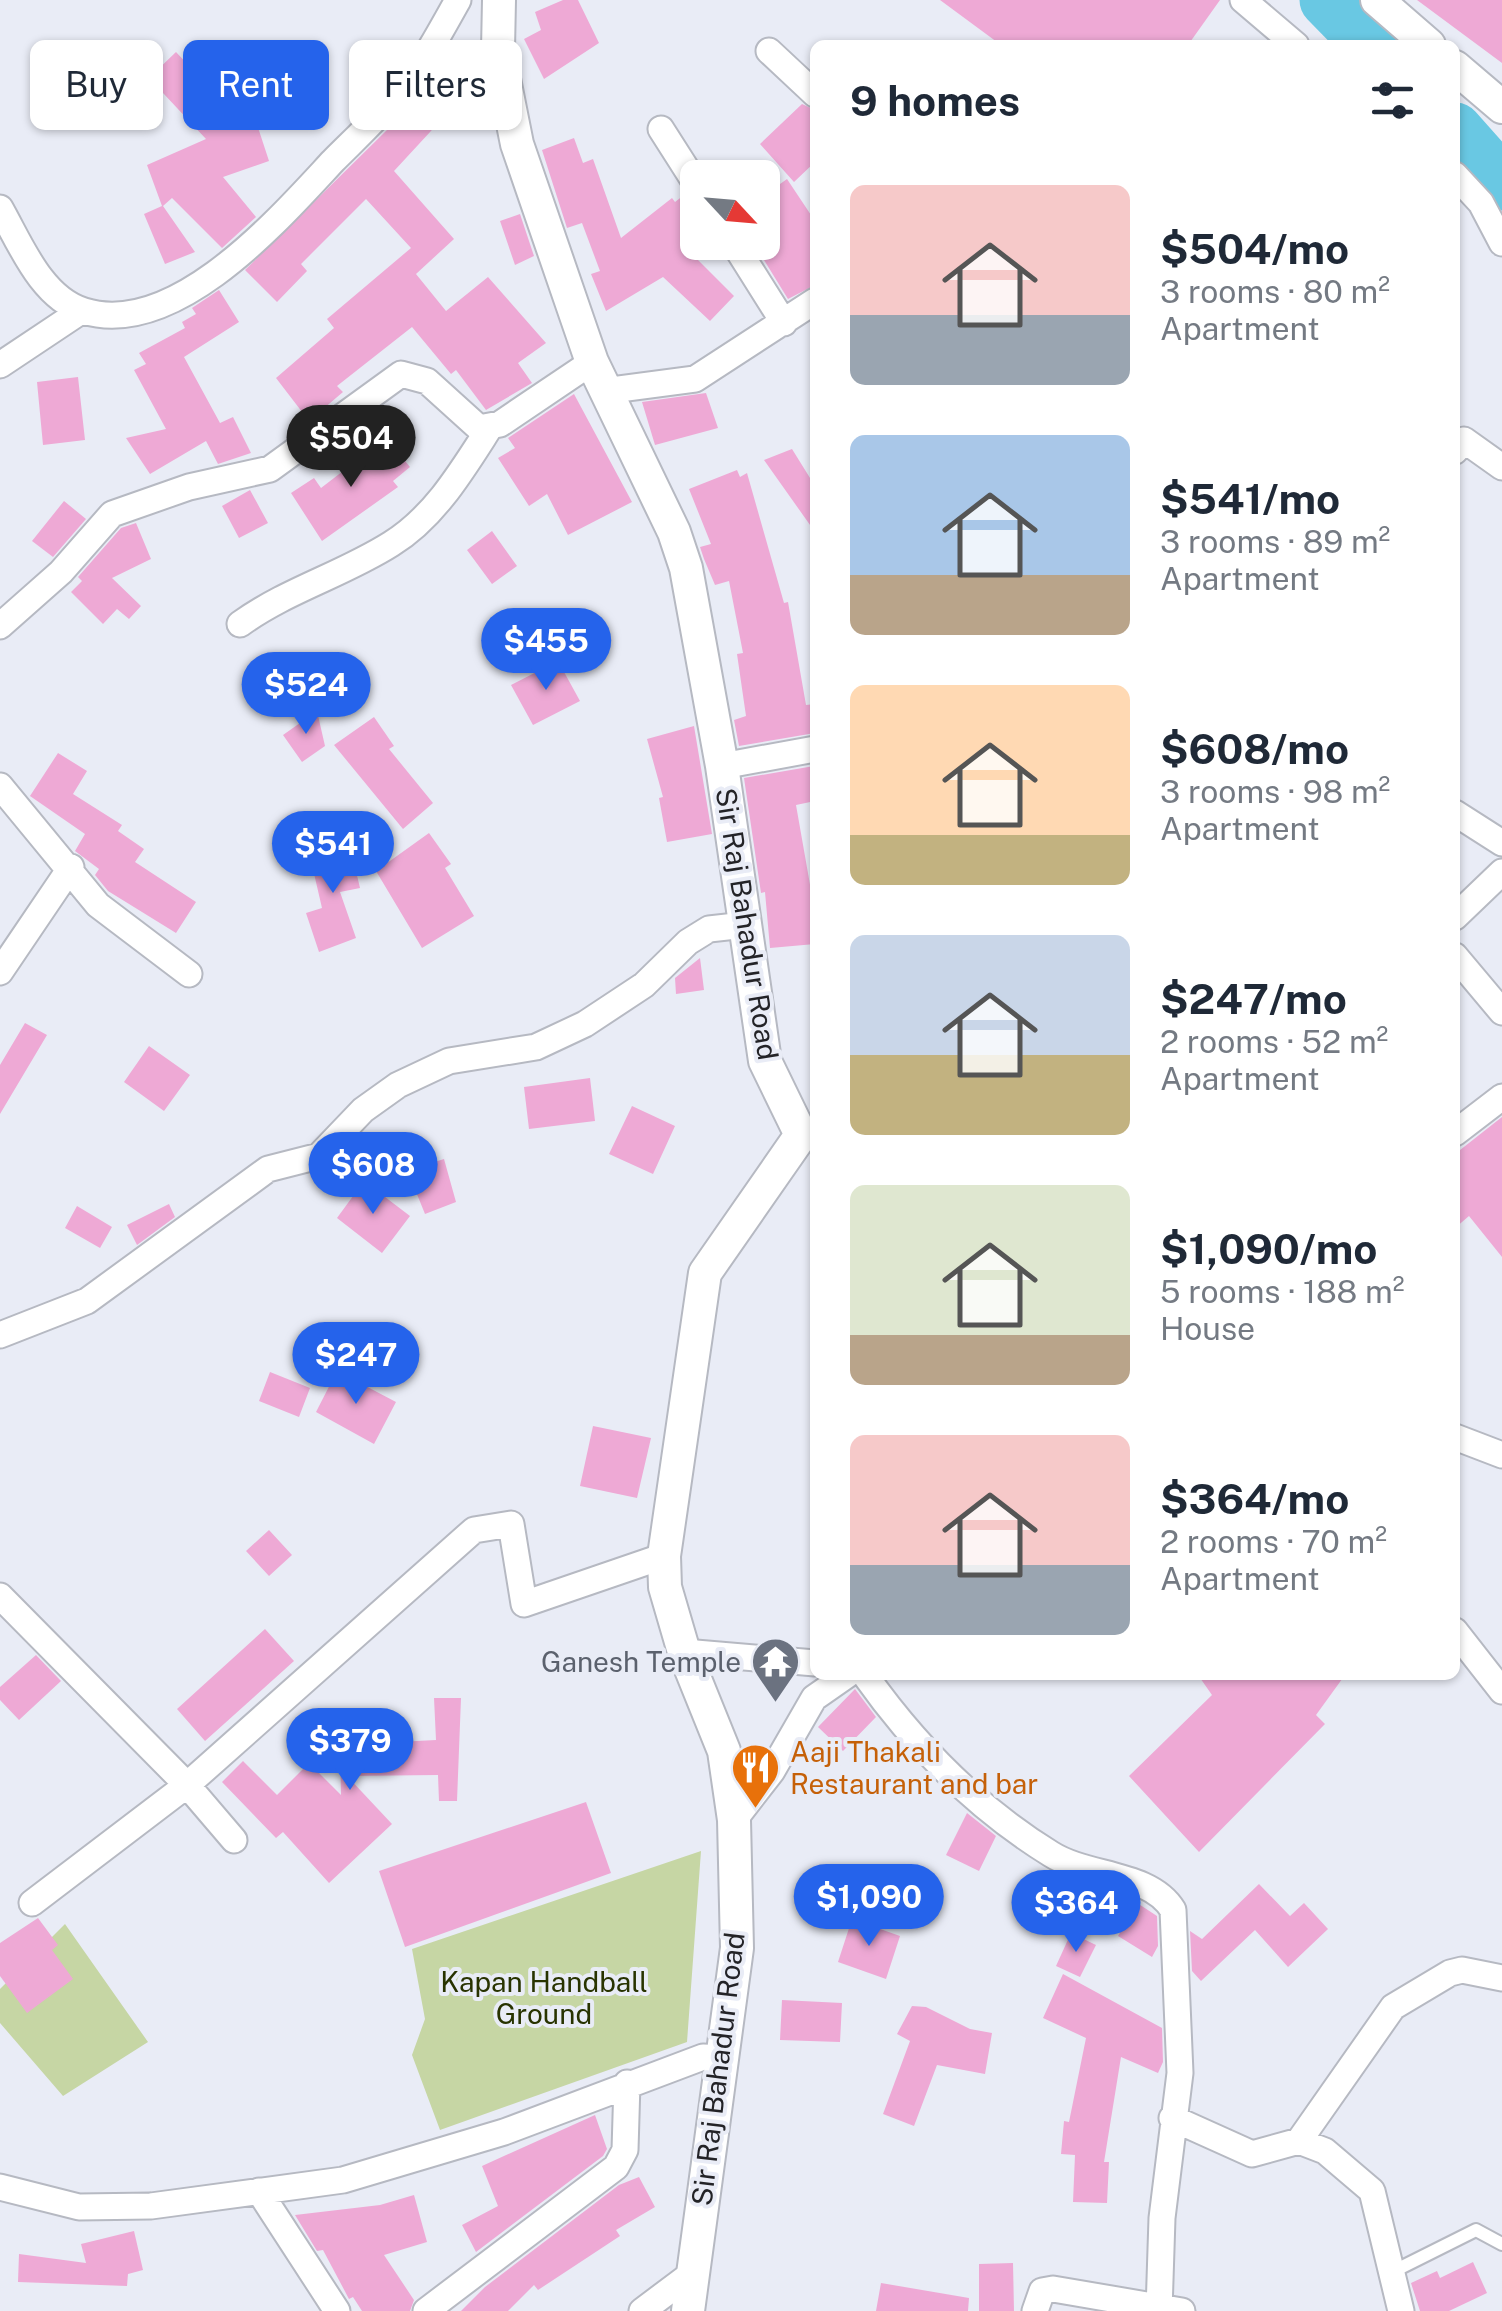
<!DOCTYPE html>
<html lang="en">
<head>
<meta charset="utf-8">
<style>
	:root { --surface:#fff; --page:#f6f6f7; --text:#1f2937; --muted:#747a83; --accent:#2563eb }
	body { margin:0; font-family:"Public Sans",sans-serif; background:var(--page); color:var(--text); height:100vh; display:flex; flex-direction:column; font-size:38px; white-space:nowrap }
	* { box-sizing:border-box; margin:0 }
	p { font-size:32px; color:var(--muted) }
	.icon { flex:none; width:55px; height:55px; fill:none; stroke:currentColor; stroke-width:2; stroke-linecap:round; stroke-linejoin:round }
	.map { position:relative; flex:1; overflow:hidden }
	.sheet { position:absolute; left:810px; top:40px; width:650px; height:1640px; display:flex; flex-direction:column; background:var(--surface); border-radius:15px; box-shadow:0 2px 8px #0004 }
	.sheet>* { flex:none }
	.guide { position:absolute; left:30px; top:40px; width:630px; height:90px; display:flex; gap:20px }
	.needle { width:65px; rotate:116deg }
	.controls { position:absolute; left:680px; top:160px; display:grid; gap:20px }
	.controls a { display:grid; place-items:center; width:100px; height:100px; border-radius:15px; background:var(--surface); box-shadow:0 2px 8px #0004; font-size:50px }
	.price { position:absolute; translate:-50% -85px; padding:0 22px; border-radius:35px; background:var(--accent); color:#fff; font-size:32px; line-height:65px; filter:drop-shadow(0 2px 5px #0008) }
	.price::after { content:''; position:absolute; left:50%; top:60px; width:30px; height:22px; margin-left:-15px; background:inherit; clip-path:polygon(0 0,100% 0,50% 100%) }
	.price.selected { background:#222; color:#fff }
	ul { padding:0; list-style:none }
	li { display:flex; align-items:center; gap:30px; height:250px; padding:0 40px }
	li span { display:grid; place-items:center; flex:none; width:280px; height:200px; border-radius:15px; color:#555 }
	li>.icon { margin-inline-start:auto }
	span .icon { width:120px; height:120px; fill:#fffc; stroke-width:1 }
	li b { font-size:42px }
	h2 { display:flex; justify-content:space-between; align-items:center; height:120px; padding:0 40px; font-size:42px }
	.pill { padding:0 35px; border-radius:15px; background:var(--surface); box-shadow:0 2px 8px #0004; font-size:35px; line-height:90px }
	.pill.selected { background:var(--accent); color:#fff }
	.map>svg:first-child { display:block }
	.park { fill:#c6d6a4 }
	.lines { fill:none; stroke-linecap:round; stroke-linejoin:round }
	.river { stroke:#69c8e3; stroke-width:55 }
	.building { fill:#eea9d5 }
	.lane-casing { stroke:#b6b9c2; stroke-width:16 }
	.street-casing { stroke:#b6b9c2; stroke-width:29 }
	.secondary-casing { stroke:#b6b9c2; stroke-width:36 }
	.lane { stroke:#fff; stroke-width:12 }
	.street { stroke:#fff; stroke-width:25 }
	.secondary { stroke:#fff; stroke-width:32 }
	.labels { text-anchor:middle; stroke-width:8; stroke-linejoin:round; paint-order:stroke }
	.street-label { font-size:28px; fill:#232327; stroke:#e9ecf6 }
	.worship-label { font-size:28px; fill:#5b616d; stroke:#e9ecf6; text-anchor:end }
	.food-label { font-size:28px; fill:#c56008; stroke:#e9ecf6; text-anchor:start }
	.park-label { font-size:28px; fill:#283300; stroke:#e9ecf6 }
</style>
</head>
<body>
<div class="map">
<svg width="1502" height="2311" viewBox="0 0 1502 2311">
	<rect width="100%" height="100%" fill="#e9ecf6"/>
	<path class="park" d="M701 1851 687 2042 440 2130 412 2055 425 2019 412 1949Z
		M65 1924 148 2042 63 2096 0 2023V1989Z"/>
	<g class="lines">
		<path class="river" d="M1327 0 1371 45
			M1455 130 1502 183"/>
	</g>
	<path class="building" d="M563 0H578L599 43 544 79 524 39 541 30 535 12Z
		M940 0H1220L1188 45H1001Z
		M1417 0H1502V63Z
		M176 52 232 112 251 106 269 161 223 177 256 217 222 248 172 198 163 206 195 252 165 264 144 214 162 206 147 165 206 139 149 78Z
		M429 81 455 105 394 171 454 239 416 274 446 311 488 277 546 343 518 363 532 383 486 410 456 370 451 374 412 327 337 386 343 392 309 421 276 378 334 328 327 319 411 248 366 199 301 264 307 271 277 302 245 270 389 128Z
		M802 104 815 110V162L794 182 760 144Z
		M574 138 583 163 593 159 621 238 672 198 675 202 684 195 698 207V260L734 296 710 321 663 277 606 311 591 274 600 271 582 223 567 228 542 150Z
		M787 179 815 221V285L788 299 759 252 762 250V197Z
		M520 214 534 256 515 265 500 221Z
		M219 290 239 322 184 357 220 423 233 417 251 453 218 464 206 441 150 474 126 438 166 429 134 370 146 364 139 353 185 328 182 322 196 314 192 308Z
		M78 377 85 440 43 445 37 382Z
		M706 393 718 428 655 445 642 402Z
		M574 394 632 502 568 535 547 494 529 506 498 458 515 448 508 438Z
		M386 438 410 467 393 481 398 487 322 541 291 493 314 478 321 488Z
		M792 449 815 486V532L764 460Z
		M737 470 740 477 747 473 784 603 788 602 806 705 815 704V733L739 746 734 720 746 716 737 654 743 653 729 581 715 585 704 559 700 547 711 544 689 489Z
		M250 490 268 523 239 538 222 506Z
		M64 501 86 519 53 557 32 541Z
		M136 523 151 559 112 578 141 606 129 619 117 609 103 624 71 592 82 581 78 577 121 528Z
		M492 531 517 566 492 584 467 550Z
		M558 661 580 701 533 725 511 685Z
		M317 711 325 746 302 762 283 735Z
		M374 717 394 746 389 749 433 803 403 829 334 745Z
		M694 726 712 834 667 842 659 798 663 797 647 739Z
		M58 753 87 771 73 794 122 825 118 831 144 849 135 862 196 902 176 933 108 891 95 875 99 869 75 851 85 834 30 796Z
		M814 766 815 801 796 805 815 913V944L770 948 765 892 761 893 744 778Z
		M429 833 451 864 445 868 474 916 422 948 376 871Z
		M350 846 360 888 340 892 356 938 319 952 306 913 322 908 309 852Z
		M700 958 704 990 676 994 675 978Z
		M25 1023 47 1035 0 1114V1065Z
		M149 1046 190 1075 164 1111 124 1082Z
		M590 1078 595 1121 529 1129 524 1087Z
		M632 1106 675 1126 653 1174 609 1154Z
		M1502 1117V1257L1469 1216 1455 1228V1154Z
		M444 1159 456 1202 425 1214 410 1177 423 1171 422 1166Z
		M364 1181 410 1216 382 1253 337 1218Z
		M169 1204 175 1217 137 1245 127 1225Z
		M77 1206 112 1227 100 1248 65 1228Z
		M337 1371 396 1402 374 1444 316 1412Z
		M270 1372 310 1388 299 1417 259 1401Z
		M593 1426 651 1438 637 1498 580 1486Z
		M269 1530 292 1555 269 1576 246 1551Z
		M265 1629 294 1661 205 1741 177 1709Z
		M36 1655 61 1681 19 1720 0 1700V1687Z
		M1198 1675H1345L1316 1715 1325 1724 1199 1852 1129 1776 1212 1695Z
		M855 1689 876 1717 843 1751 818 1727Z
		M434 1698H461L457 1801H439L438 1775 347 1776 392 1824 329 1883 283 1832 276 1838 222 1782 243 1761 277 1795 309 1763 341 1795 340 1745 436 1740Z
		M586 1802 611 1873 405 1947 379 1871Z
		M967 1813 996 1836 979 1871 946 1855Z
		M1259 1884 1290 1916 1304 1903 1328 1929 1288 1967 1255 1930 1201 1981 1192 1971 1190 1931 1202 1939Z
		M1128 1897 1157 1916 1158 1946 1152 1957 1118 1936 1134 1910 1125 1900Z
		M38 1918 58 1945 52 1950 73 1979 27 2013 0 1976V1943Z
		M852 1919 900 1936 886 1979 838 1962Z
		M1071 1933 1096 1945 1080 1977 1056 1966Z
		M1063 1974 1162 2028 1163 2062 1158 2073 1121 2057 1104 2162H1109L1107 2203 1073 2202 1075 2155 1061 2154 1064 2121 1069 2122 1086 2038 1043 2018Z
		M782 2000 842 2003 840 2042 780 2040Z
		M912 2006 926 2007 970 2029 992 2033 985 2074 937 2065 914 2126 883 2114 910 2041 897 2034Z
		M595 2115 607 2149 603 2156 476 2252 462 2225 498 2206 482 2166Z
		M639 2177 655 2207 616 2230 620 2236 538 2290 534 2285 508 2311H461L485 2287 619 2185Z
		M414 2195 427 2242 384 2255 414 2300 410 2311H362L353 2297 349 2299 323 2250 317 2251 295 2215 380 2205Z
		M134 2231 143 2270 128 2274 127 2286 18 2282 19 2254 86 2263 81 2244Z
		M1473 2262 1487 2293 1449 2311H1420L1411 2283 1437 2271 1440 2278Z
		M1013 2263 1014 2311H979V2264Z
		M881 2283 969 2298 968 2311H876Z"/>
	<g class="lines">
		<defs>
			<path id="lane" d="M1392 2272 1476 2230 1502 2244"/>
			<path id="street" d="M1243 0 1296 45
				M769 51 815 94
				M661 129 698 187
				M1455 175 1481 203 1502 243
				M0 208C20 243 41 298 84 311 175 339 279 219 333 161 356 138 381 115 401 90 424 63 441 30 458 0
				M733 242 784 323
				M0 365 81 311
				M604 391 695 379 815 301
				M1455 451 1464 440 1502 467
				M240 624C287 590 342 575 391 544 435 517 463 469 490 427
				M0 626 61 572 112 514 189 487 270 469 401 374 427 381 479 428 500 424 592 362
				M722 766 815 749
				M0 786 98 905 189 974
				M1455 813 1502 843
				M1455 917 1502 872
				M1455 956 1502 1012
				M0 972 71 867
				M1455 1133 1502 1097
				M0 1335 87 1301 268 1169 319 1156 363 1110 398 1085 449 1061 536 1047 585 1024 644 985 688 942 709 929 745 925
				M1455 1437 1502 1455
				M0 1596 187 1785 234 1840
				M1455 1631 1502 1691
				M684 1652 815 1663
				M865 1675C916 1747 975 1807 1051 1854 1087 1877 1150 1872 1173 1910L1180 2073 1162 2218 1159 2311
				M734 1820 772 1771 814 1698 847 1675
				M32 1903 187 1785 474 1530 511 1524 524 1604 664 1556
				M1172 2118 1252 2154 1299 2141 1325 2151 1372 2191 1401 2311
				M1299 2141 1393 2007 1450 1973 1462 1970 1502 1978
				M0 2187 79 2207 151 2206 343 2180 504 2132 703 2057 722 2058
				M259 2191 337 2311
				M426 2311 616 2167 625 2150 627 2083
				M642 2311 694 2272
				M1035 2311 1042 2291 1053 2289 1182 2311"/>
			<path id="secondary" d="M499 0 498 49 517 144 592 362 674 532 686 568 722 766 765 1061 801 1135 705 1273 664 1556 665 1587 684 1652 724 1751 734 1820 737 1948 688 2311
				M1377 0 1429 45
				M1455 67 1502 107"/>
		</defs>
		<use href="#lane" class="lane-casing"/>
		<use href="#street" class="street-casing"/>
		<use href="#secondary" class="secondary-casing"/>
		<use href="#lane" class="lane"/>
		<use href="#street" class="street"/>
		<use href="#secondary" class="secondary"/>
	</g>
	<defs>
		<symbol id="temple-pin" viewBox="-11 -11 22 30"><path d="M0 17L-7.5 6A9.5 9.5 0 1 1 7.5 6Z" fill="#6b7280" stroke="#e9ecf6"/><path d="M0-6L5-2H3V0L6.5 2.5H4V6H1.5V3h-3V6H-4V2.5H-6.5L-3 0V-2H-5Z" fill="#fff"/></symbol>
		<symbol id="restaurant-pin" viewBox="-11 -11 22 30"><path d="M0 17L-7.5 6A9.5 9.5 0 1 1 7.5 6Z" fill="#e8710a" stroke="#e9ecf6"/><path d="M-5-6h1v4h1v-4h1v4h1v-4h1v5L-1.5 .5V6h-2V.5L-5-1ZM5-6V6H3V1.5H1.5Q1.5-4 5-6Z" fill="#fff"/></symbol>
	</defs>
	<g fill-rule="evenodd">
		<use href="#temple-pin" x="748" y="1634" width="55" height="75"/>
		<use href="#restaurant-pin" x="728" y="1740" width="55" height="75"/>
	</g>
	<g class="labels">
		<g class="street-label">
			<text transform="translate(747 924) rotate(81)" y="10">Sir Raj Bahadur Road</text>
			<text transform="translate(718 2069) rotate(-83)" y="10">Sir Raj Bahadur Road</text>
		</g>
		<g class="worship-label">
			<text x="741" y="1672">Ganesh Temple</text>
		</g>
		<g class="food-label">
			<text x="790" y="1762">Aaji Thakali<tspan x="790" dy="32">Restaurant and bar</tspan></text>
		</g>
		<g class="park-label">
			<text x="544" y="1992">Kapan Handball<tspan x="544" dy="32">Ground</tspan></text>
		</g>
	</g>
</svg>
<div class="controls">
<a><svg class="needle" viewBox="-14 -14 28 28"><path d="M0-13l5 13h-10z" fill="#e53935"/><path d="M0 13l5-13h-10z" fill="#747a83"/></svg></a>
</div>
<b class="price selected" style="left:351px;top:490px">$504</b>
<b class="price" style="left:546px;top:693px">$455</b>
<b class="price" style="left:306px;top:737px">$524</b>
<b class="price" style="left:333px;top:896px">$541</b>
<b class="price" style="left:373px;top:1217px">$608</b>
<b class="price" style="left:356px;top:1407px">$247</b>
<b class="price" style="left:350px;top:1793px">$379</b>
<b class="price" style="left:869px;top:1949px">$1,090</b>
<b class="price" style="left:1076px;top:1955px">$364</b>
<div class="guide">
<a class="pill">Buy</a>
<a class="pill selected">Rent</a>
<a class="pill">Filters</a>
</div>
<section class="sheet">
<h2>9 homes<svg class="icon" aria-label="filters" viewBox="0 0 24 24"><path d="M4 7h16M4 17h16"/><circle cx="9" cy="7" r="2"/><circle cx="15" cy="17" r="2"/></svg></h2>
<ul>
<li><span style="background:linear-gradient(#f6c9c9 65%,#9aa5b1 0)"><svg class="icon" aria-label="home" viewBox="0 0 24 24"><path d="M3 11l9-7 9 7M6 9v11h12V9"/></svg></span><div><b>$504/mo</b><p>3 rooms · 80 m²</p><p>Apartment</p></div></li>
<li><span style="background:linear-gradient(#a9c7e8 70%,#b9a48a 0)"><svg class="icon" aria-label="home" viewBox="0 0 24 24"><path d="M3 11l9-7 9 7M6 9v11h12V9"/></svg></span><div><b>$541/mo</b><p>3 rooms · 89 m²</p><p>Apartment</p></div></li>
<li><span style="background:linear-gradient(#ffd9b3 75%,#c2b280 0)"><svg class="icon" aria-label="home" viewBox="0 0 24 24"><path d="M3 11l9-7 9 7M6 9v11h12V9"/></svg></span><div><b>$608/mo</b><p>3 rooms · 98 m²</p><p>Apartment</p></div></li>
<li><span style="background:linear-gradient(#c9d6e8 60%,#c2b280 0)"><svg class="icon" aria-label="home" viewBox="0 0 24 24"><path d="M3 11l9-7 9 7M6 9v11h12V9"/></svg></span><div><b>$247/mo</b><p>2 rooms · 52 m²</p><p>Apartment</p></div></li>
<li><span style="background:linear-gradient(#dfe7d0 75%,#b9a48a 0)"><svg class="icon" aria-label="home" viewBox="0 0 24 24"><path d="M3 11l9-7 9 7M6 9v11h12V9"/></svg></span><div><b>$1,090/mo</b><p>5 rooms · 188 m²</p><p>House</p></div></li>
<li><span style="background:linear-gradient(#f6c9c9 65%,#9aa5b1 0)"><svg class="icon" aria-label="home" viewBox="0 0 24 24"><path d="M3 11l9-7 9 7M6 9v11h12V9"/></svg></span><div><b>$364/mo</b><p>2 rooms · 70 m²</p><p>Apartment</p></div></li>
</ul>
</section>
</div>
</body>
</html>
